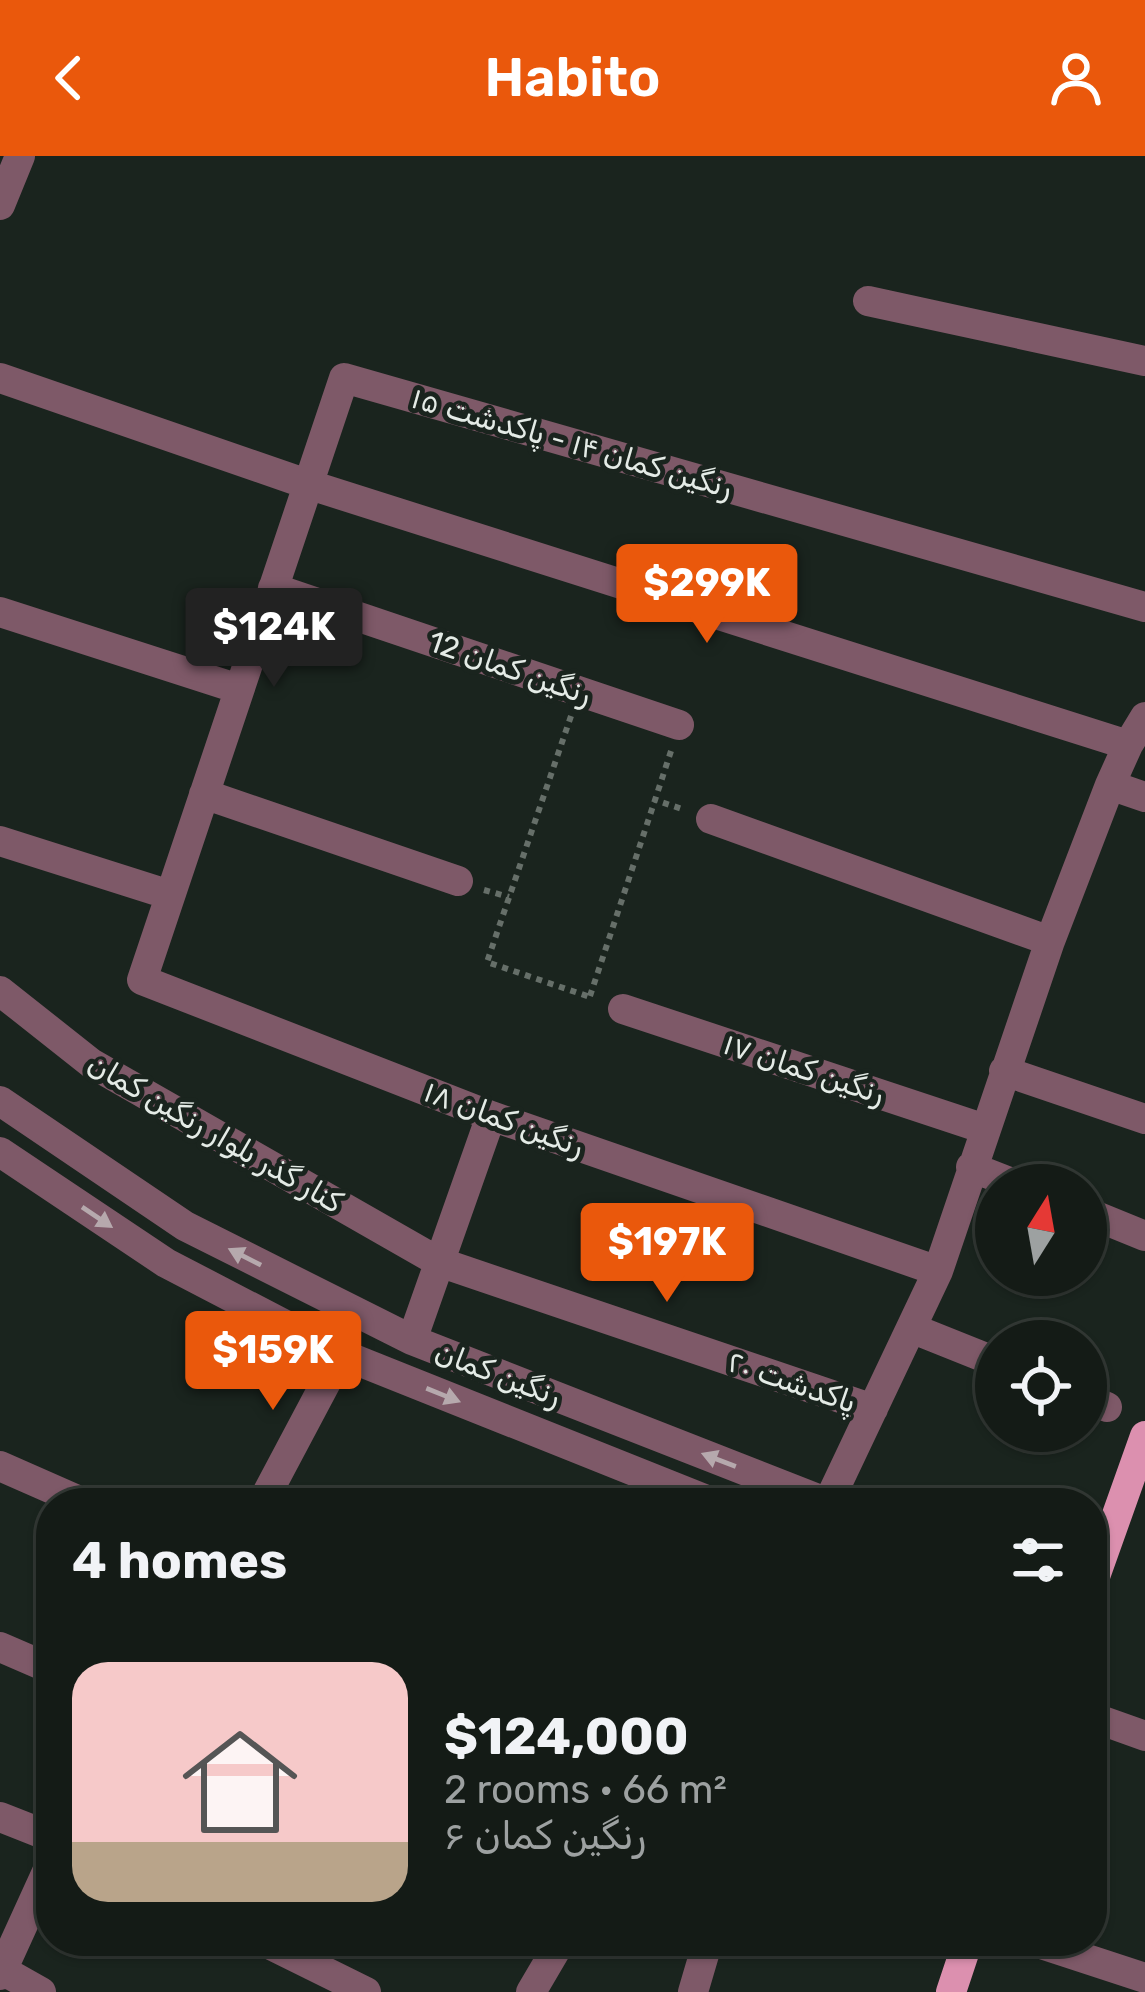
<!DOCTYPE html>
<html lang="en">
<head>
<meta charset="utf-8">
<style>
	:root { --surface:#141b16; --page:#212823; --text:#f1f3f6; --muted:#9da1a1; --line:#333935; --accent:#ea580c }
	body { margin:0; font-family:Rubik,"Noto Sans Arabic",sans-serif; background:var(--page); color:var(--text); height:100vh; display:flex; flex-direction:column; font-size:45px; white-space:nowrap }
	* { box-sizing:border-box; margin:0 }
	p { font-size:39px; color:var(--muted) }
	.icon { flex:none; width:66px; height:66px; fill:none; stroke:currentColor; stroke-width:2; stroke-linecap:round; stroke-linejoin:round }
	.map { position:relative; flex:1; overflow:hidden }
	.details { position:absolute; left:36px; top:1332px; width:1071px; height:468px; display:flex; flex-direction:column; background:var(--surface); border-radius:48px; box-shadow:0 3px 9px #0004,0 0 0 3px var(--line) }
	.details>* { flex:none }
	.needle { width:78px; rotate:11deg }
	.tools { position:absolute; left:975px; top:1008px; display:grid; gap:24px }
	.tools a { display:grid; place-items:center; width:132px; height:132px; border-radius:50%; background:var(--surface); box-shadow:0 3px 9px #0004,0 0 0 3px var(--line); font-size:60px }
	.price { position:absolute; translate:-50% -102px; padding:0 27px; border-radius:12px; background:var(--accent); color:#fff; font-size:39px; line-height:78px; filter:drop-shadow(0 3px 6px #0008) }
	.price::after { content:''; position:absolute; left:50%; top:72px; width:36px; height:27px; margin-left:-18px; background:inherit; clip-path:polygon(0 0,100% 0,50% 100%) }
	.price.on { background:#222; color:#fff }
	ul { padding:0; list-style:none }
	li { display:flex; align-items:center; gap:36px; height:300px; padding:0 36px }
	li span { display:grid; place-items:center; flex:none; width:336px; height:240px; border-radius:36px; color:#555 }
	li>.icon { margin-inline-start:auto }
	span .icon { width:144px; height:144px; fill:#fffc; stroke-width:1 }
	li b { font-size:51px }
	h2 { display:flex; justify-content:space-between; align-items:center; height:144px; padding:0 36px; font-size:51px }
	header { display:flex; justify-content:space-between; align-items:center; height:156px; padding:0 36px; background:var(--accent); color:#fff; font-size:54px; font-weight:600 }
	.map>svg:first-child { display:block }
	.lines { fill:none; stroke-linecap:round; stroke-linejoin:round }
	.path { stroke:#666f69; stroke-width:6; stroke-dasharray:6 6; stroke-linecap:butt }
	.minor { stroke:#7e5968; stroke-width:30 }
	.major { stroke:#dc90af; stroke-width:30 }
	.oneway { fill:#b6a9ad }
	.labels { text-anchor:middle; stroke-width:10; stroke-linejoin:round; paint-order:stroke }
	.street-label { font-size:30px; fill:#e4ebe6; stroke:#1a241e }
</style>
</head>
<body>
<header><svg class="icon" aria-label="back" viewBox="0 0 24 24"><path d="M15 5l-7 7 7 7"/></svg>Habito<svg class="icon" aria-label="person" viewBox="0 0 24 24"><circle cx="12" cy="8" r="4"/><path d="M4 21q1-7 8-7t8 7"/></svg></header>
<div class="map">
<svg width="1145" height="1836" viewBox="0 0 1145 1836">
	<rect width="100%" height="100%" fill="#1a241e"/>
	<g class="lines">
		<path class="path" d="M571 560 487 806 590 841
			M671 595 655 644 685 654
			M484 734 509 741
			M590 840 655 644"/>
		<path class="minor" d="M0 49 20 0
			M868 145 1145 205
			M0 222 307 328 1128 589
			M273 432 679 569
			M0 456 239 533
			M1110 629 1145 641
			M204 638 458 725
			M711 663 1050 785
			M0 685 170 739
			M0 835 91 907 439 1106 873 1253
			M623 853 985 973
			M1004 915 1145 963
			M0 945 185 1070 412 1184 828 1347 938 1115 1050 785 1110 629 1128 589 1145 561
			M0 996 166 1107 341 1198 714 1347
			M971 1011 1017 1029
			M1086 1056 1145 1080
			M938 1115 491 960 142 824 344 222 1145 451
			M911 1172 996 1206
			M412 1184 491 960
			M1086 1242 1107 1251
			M0 1310 84 1347
			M262 1347 341 1198
			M0 1491 51 1513
			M1092 1561 1145 1580
			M0 1661 51 1681
			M263 1785 366 1836
			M1032 1785 1145 1822
			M2 1814 41 1836
			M0 1819 51 1707
			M531 1836 561 1785
			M693 1836 708 1785"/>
		<path class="major" d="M1092 1429 1145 1280
			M951 1836 968 1785"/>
	</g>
	<defs><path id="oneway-solid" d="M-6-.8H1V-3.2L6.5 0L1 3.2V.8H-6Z" transform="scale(3)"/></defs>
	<g class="oneway">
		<use href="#oneway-solid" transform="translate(97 1061) rotate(34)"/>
		<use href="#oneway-solid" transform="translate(245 1101) rotate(-153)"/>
		<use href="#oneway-solid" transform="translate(443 1239) rotate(22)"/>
		<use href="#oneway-solid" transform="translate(719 1304) rotate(-159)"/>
	</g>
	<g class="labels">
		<g class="street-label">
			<text transform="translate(572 287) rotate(16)" y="10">رنگین کمان ۱۴ - پاکدشت ۱۵</text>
			<text transform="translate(510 512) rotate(19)" y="10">رنگین کمان 12</text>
			<text transform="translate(804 913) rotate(18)" y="10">رنگین کمان ۱۷</text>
			<text transform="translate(504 963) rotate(20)" y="10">رنگین کمان ۱۸</text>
			<text transform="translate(215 977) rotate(30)" y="10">کنار گذر بلوار رنگین کمان</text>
			<text transform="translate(498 1218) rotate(21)" y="10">رنگین کمان</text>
			<text transform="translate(792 1226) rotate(19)" y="10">پاکدشت ۲۰</text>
		</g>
	</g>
</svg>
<div class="tools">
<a><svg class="needle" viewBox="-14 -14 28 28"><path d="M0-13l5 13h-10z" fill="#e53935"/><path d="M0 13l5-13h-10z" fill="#9da1a1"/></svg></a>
<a><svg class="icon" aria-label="locate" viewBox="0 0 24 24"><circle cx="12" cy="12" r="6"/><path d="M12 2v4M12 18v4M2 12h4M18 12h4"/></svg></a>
</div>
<b class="price" style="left:707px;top:490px">$299K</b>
<b class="price on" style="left:274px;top:534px">$124K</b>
<b class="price" style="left:667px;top:1149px">$197K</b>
<b class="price" style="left:273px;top:1257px">$159K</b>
<section class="details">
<h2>4 homes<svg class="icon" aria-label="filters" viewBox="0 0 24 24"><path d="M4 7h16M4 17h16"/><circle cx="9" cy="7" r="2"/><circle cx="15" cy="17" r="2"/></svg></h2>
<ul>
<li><span style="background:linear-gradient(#f6c9c9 75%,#b9a48a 0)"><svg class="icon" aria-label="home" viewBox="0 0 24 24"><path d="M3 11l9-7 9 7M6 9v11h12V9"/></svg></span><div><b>$124,000</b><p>2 rooms · 66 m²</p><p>رنگین کمان ۶</p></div></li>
</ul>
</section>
</div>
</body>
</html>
